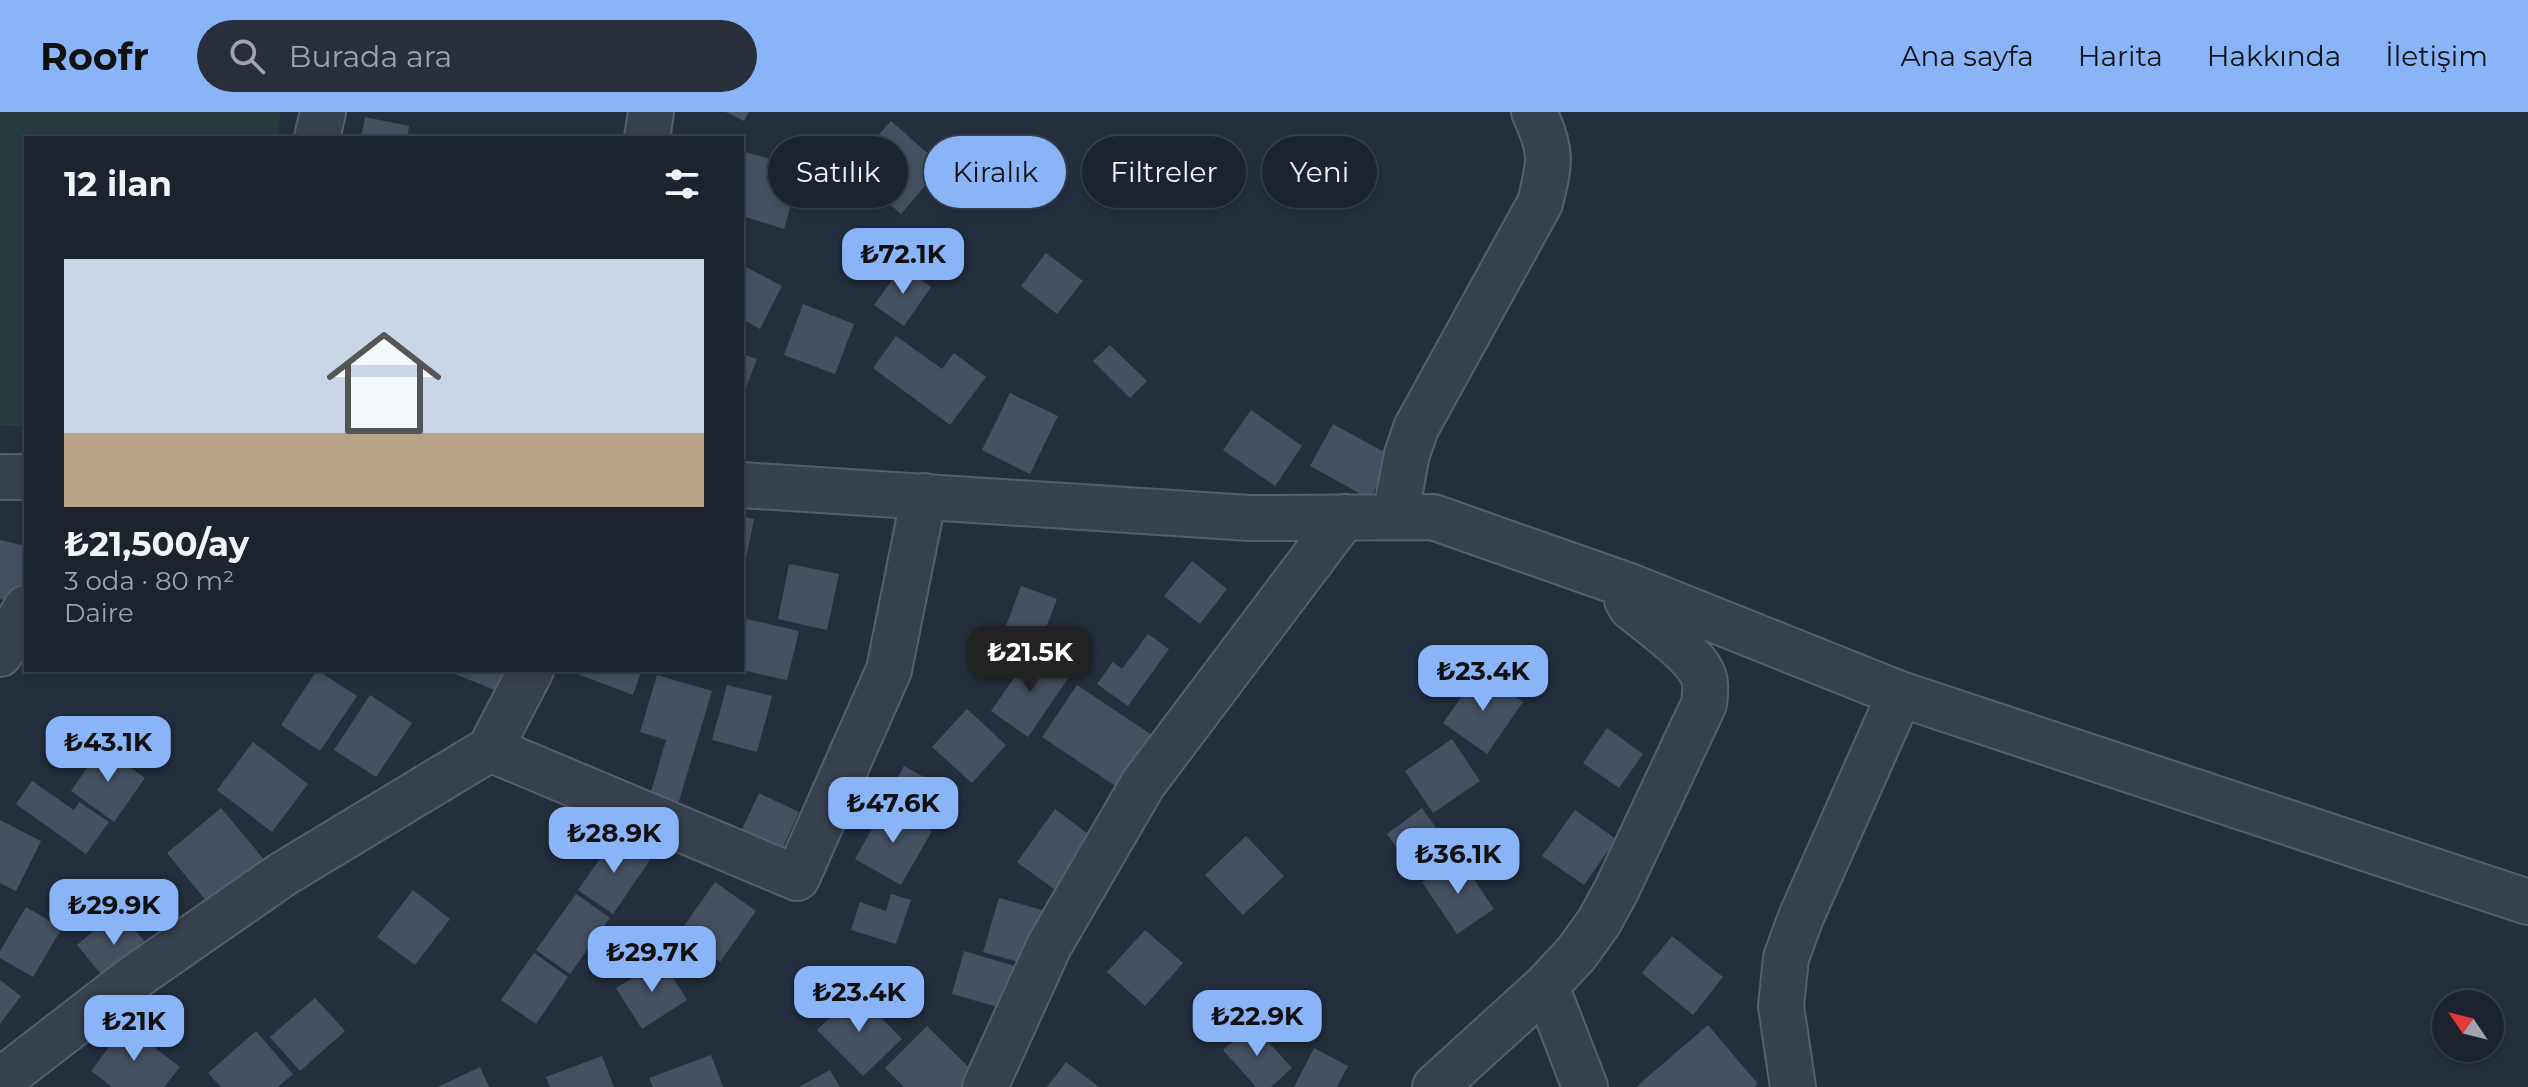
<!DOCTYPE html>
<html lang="tr">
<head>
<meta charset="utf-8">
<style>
	:root { --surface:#1b232e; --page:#282f3a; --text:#f1f3f6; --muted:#a0a4aa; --line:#39404a; --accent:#8ab4f8 }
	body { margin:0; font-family:Montserrat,sans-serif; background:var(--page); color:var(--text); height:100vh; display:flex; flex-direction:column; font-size:30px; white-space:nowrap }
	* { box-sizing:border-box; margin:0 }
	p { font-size:26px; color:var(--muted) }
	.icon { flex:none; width:44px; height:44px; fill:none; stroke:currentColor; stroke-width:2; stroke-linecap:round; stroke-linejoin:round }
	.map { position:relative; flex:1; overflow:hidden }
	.panel { position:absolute; left:24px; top:24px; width:720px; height:536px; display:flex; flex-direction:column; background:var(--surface); border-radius:0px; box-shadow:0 4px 12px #0003,0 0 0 2px var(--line) }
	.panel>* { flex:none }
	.guide { position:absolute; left:768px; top:24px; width:760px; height:72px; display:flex; gap:16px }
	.needle { width:52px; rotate:305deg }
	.controls { position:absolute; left:2432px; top:878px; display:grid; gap:16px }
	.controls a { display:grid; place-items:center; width:72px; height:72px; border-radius:50%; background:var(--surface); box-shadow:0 4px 12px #0003,0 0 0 2px var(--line); font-size:40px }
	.price { position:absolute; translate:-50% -68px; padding:0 18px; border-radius:16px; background:var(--accent); color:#111; font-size:26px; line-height:52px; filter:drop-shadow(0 2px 4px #0008) }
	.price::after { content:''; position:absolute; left:50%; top:48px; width:24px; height:18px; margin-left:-12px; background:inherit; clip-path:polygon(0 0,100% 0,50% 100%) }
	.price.on { background:#222; color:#fff }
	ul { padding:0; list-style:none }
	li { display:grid; align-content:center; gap:16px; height:424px; padding:0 40px }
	li span { display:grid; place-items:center; height:248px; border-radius:0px; color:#555 }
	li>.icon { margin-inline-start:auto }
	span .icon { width:144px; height:144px; fill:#fffc; stroke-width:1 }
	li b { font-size:34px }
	h2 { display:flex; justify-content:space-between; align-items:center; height:96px; padding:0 40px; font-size:34px }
	.pill { padding:0 28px; border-radius:36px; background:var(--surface); box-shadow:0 4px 12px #0003,0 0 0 2px var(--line); font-size:28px; line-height:72px }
	.pill.on { background:var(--accent); color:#111 }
	header { display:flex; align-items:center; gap:48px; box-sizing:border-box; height:112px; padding:0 40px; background:var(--accent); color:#111 }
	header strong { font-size:38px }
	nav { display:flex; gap:44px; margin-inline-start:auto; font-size:28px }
	.search { width:560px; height:72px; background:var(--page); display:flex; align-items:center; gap:20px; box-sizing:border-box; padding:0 28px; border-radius:44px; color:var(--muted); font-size:30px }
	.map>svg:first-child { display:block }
	.green { fill:#263c3f }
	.building { fill:#455162 }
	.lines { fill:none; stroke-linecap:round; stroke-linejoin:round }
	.minor-casing { stroke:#565f6c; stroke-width:48 }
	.minor { stroke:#38414e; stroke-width:44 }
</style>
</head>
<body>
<header>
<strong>Roofr</strong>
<div class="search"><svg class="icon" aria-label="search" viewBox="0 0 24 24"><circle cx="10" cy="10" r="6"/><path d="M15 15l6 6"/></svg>Burada ara</div>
<nav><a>Ana sayfa</a><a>Harita</a><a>Hakkında</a><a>İletişim</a></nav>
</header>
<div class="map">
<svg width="2528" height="975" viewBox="0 0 2528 975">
	<rect width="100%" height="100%" fill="#242f3e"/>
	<path class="green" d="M0 0H281L277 26H26V315L0 313Z"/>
	<path class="building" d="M726 0H749L744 9Z
		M365 5 409 14 407 26H361Z
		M891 9 942 54 901 102 849 56Z
		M742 39 801 56 784 117 742 104Z
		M1046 141 1083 169 1057 202 1021 174Z
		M742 153 782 174 760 217 742 207Z
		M902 154 931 175 904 214 874 193Z
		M803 192 854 212 835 262 784 243Z
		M896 224 942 257 954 241 986 265 950 313 873 256Z
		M1110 233 1147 269 1130 286 1093 249Z
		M742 242 757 247 742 286Z
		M1010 281 1058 304 1030 362 982 338Z
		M1251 298 1302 334 1275 374 1223 338Z
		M1333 312 1393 345 1370 387 1310 354Z
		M742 404 754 407 743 461 742 460Z
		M0 428 26 434V472L21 492 0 487Z
		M1192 449 1227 477 1200 512 1164 484Z
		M789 452 839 462 827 518 778 507Z
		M1021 474 1057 487 1039 535 1003 522Z
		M747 507 799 519 787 568 742 558V528Z
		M1148 522 1169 537 1128 594 1097 572 1113 550 1122 557Z
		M1032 540 1069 565 1028 625 991 599Z
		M317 558 357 584 320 639 281 613Z
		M445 558H511L502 581Z
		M567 558H642L633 583Z
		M1479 560 1523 590 1487 642 1443 611Z
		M657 563 712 579 673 709 645 700 666 628 640 620Z
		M727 573 772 584 757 640 712 628Z
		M1077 573 1161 629 1126 681 1042 625Z
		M370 583 412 611 376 665 334 638Z
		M967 597 1006 633 972 671 932 635Z
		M1607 616 1643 642 1619 676 1583 651Z
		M1452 627 1480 669 1433 701 1405 659Z
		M253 630 308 672 272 720 217 678Z
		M101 635 145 666 114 710 71 679Z
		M904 654 951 680 932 714 885 688Z
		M32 669 74 698 79 690 109 710 86 742 16 692Z
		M759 681 799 700 776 751 735 732Z
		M886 692 932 719 901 773 855 747Z
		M221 696 267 751 212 796 167 741Z
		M1422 696 1453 740 1418 766 1387 722Z
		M1055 697 1096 728 1058 780 1017 750Z
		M1575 698 1616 727 1584 773 1542 744Z
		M0 708 41 729 16 779 0 771Z
		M616 724 650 748 613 802 578 778Z
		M1246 724 1284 764 1243 803 1205 763Z
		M1459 745 1494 797 1457 822 1422 770Z
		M715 770 756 799 720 850 679 821Z
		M413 778 450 807 415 853 377 825Z
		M576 782 610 806 570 862 536 838Z
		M891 782 911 788 896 832 851 818 860 790 886 799Z
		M999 786 1042 798 1026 852 983 840Z
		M26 795 62 816 33 865 0 846V839Z
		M118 798 151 837 109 872 77 833Z
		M1145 818 1183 851 1145 894 1107 860Z
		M1672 824 1723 865 1693 903 1642 861Z
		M964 839 1025 857 1012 899 952 882Z
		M534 841 568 865 536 912 501 888Z
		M662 848 687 888 642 917 616 876Z
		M0 868 21 884 0 912Z
		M856 880 902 927 863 964 817 918Z
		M315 886 345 919 300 959 270 925Z
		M1252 912 1292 956 1271 975H1256L1223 938Z
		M125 913 180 955 164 975H112L91 959Z
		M1708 913 1758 972 1754 975H1636Z
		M927 914 980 966 971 975H904L885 956Z
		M256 919 293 962 278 975H221L208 961Z
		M1314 936 1348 954 1337 975H1294Z
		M711 943 723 975H653L649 966Z
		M602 944 614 975H550L546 965Z
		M1066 950 1099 975H1047Z
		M480 955 489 975H438Z
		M830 958 840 975H799Z"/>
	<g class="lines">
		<defs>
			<path id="minor" d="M317 26 323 0
				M647 26 651 0
				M0 365H26
				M742 373 1250 406 1433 405 1632 475 1900 582 2528 790
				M1395 405 1407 342 1416 316 1540 91C1550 50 1553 40 1534 0
				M0 542 26 496
				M490 637 797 766 889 558 924 384
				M1546 874 1585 975
				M0 969 132 867 283 762 490 637 531 558
				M985 975 1049 834 1143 672 1344 405
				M1435 975 1546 874 1576 842 1599 810 1617 777 1704 592C1705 581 1707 571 1702 561 1692 540 1650 511 1631 495L1627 488 1630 477
				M1793 975 1781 894 1786 846 1801 805 1900 582"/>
		</defs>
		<use href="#minor" class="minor-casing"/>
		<use href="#minor" class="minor"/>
	</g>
</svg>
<div class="controls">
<a><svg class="needle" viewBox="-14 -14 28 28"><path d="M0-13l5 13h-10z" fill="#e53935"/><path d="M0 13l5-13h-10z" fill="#a0a4aa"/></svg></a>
</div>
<b class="price" style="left:903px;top:184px">₺72.1K</b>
<b class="price on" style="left:1030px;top:582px">₺21.5K</b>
<b class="price" style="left:1483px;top:601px">₺23.4K</b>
<b class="price" style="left:108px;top:672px">₺43.1K</b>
<b class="price" style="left:893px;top:733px">₺47.6K</b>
<b class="price" style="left:614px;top:763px">₺28.9K</b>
<b class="price" style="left:1458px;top:784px">₺36.1K</b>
<b class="price" style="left:114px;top:835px">₺29.9K</b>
<b class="price" style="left:652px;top:882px">₺29.7K</b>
<b class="price" style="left:859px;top:922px">₺23.4K</b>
<b class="price" style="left:1257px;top:946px">₺22.9K</b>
<b class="price" style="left:134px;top:951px">₺21K</b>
<div class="guide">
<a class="pill">Satılık</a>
<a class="pill on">Kiralık</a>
<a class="pill">Filtreler</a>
<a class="pill">Yeni</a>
</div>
<section class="panel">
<h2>12 ilan<svg class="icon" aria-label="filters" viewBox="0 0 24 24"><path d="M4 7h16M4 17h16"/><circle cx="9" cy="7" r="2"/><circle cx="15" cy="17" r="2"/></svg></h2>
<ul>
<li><span style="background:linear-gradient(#c9d6e8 70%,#b9a48a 0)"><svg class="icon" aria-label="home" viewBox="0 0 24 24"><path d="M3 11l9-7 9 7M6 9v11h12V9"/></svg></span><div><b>₺21,500/ay</b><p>3 oda · 80 m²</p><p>Daire</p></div></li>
</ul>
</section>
</div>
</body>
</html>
